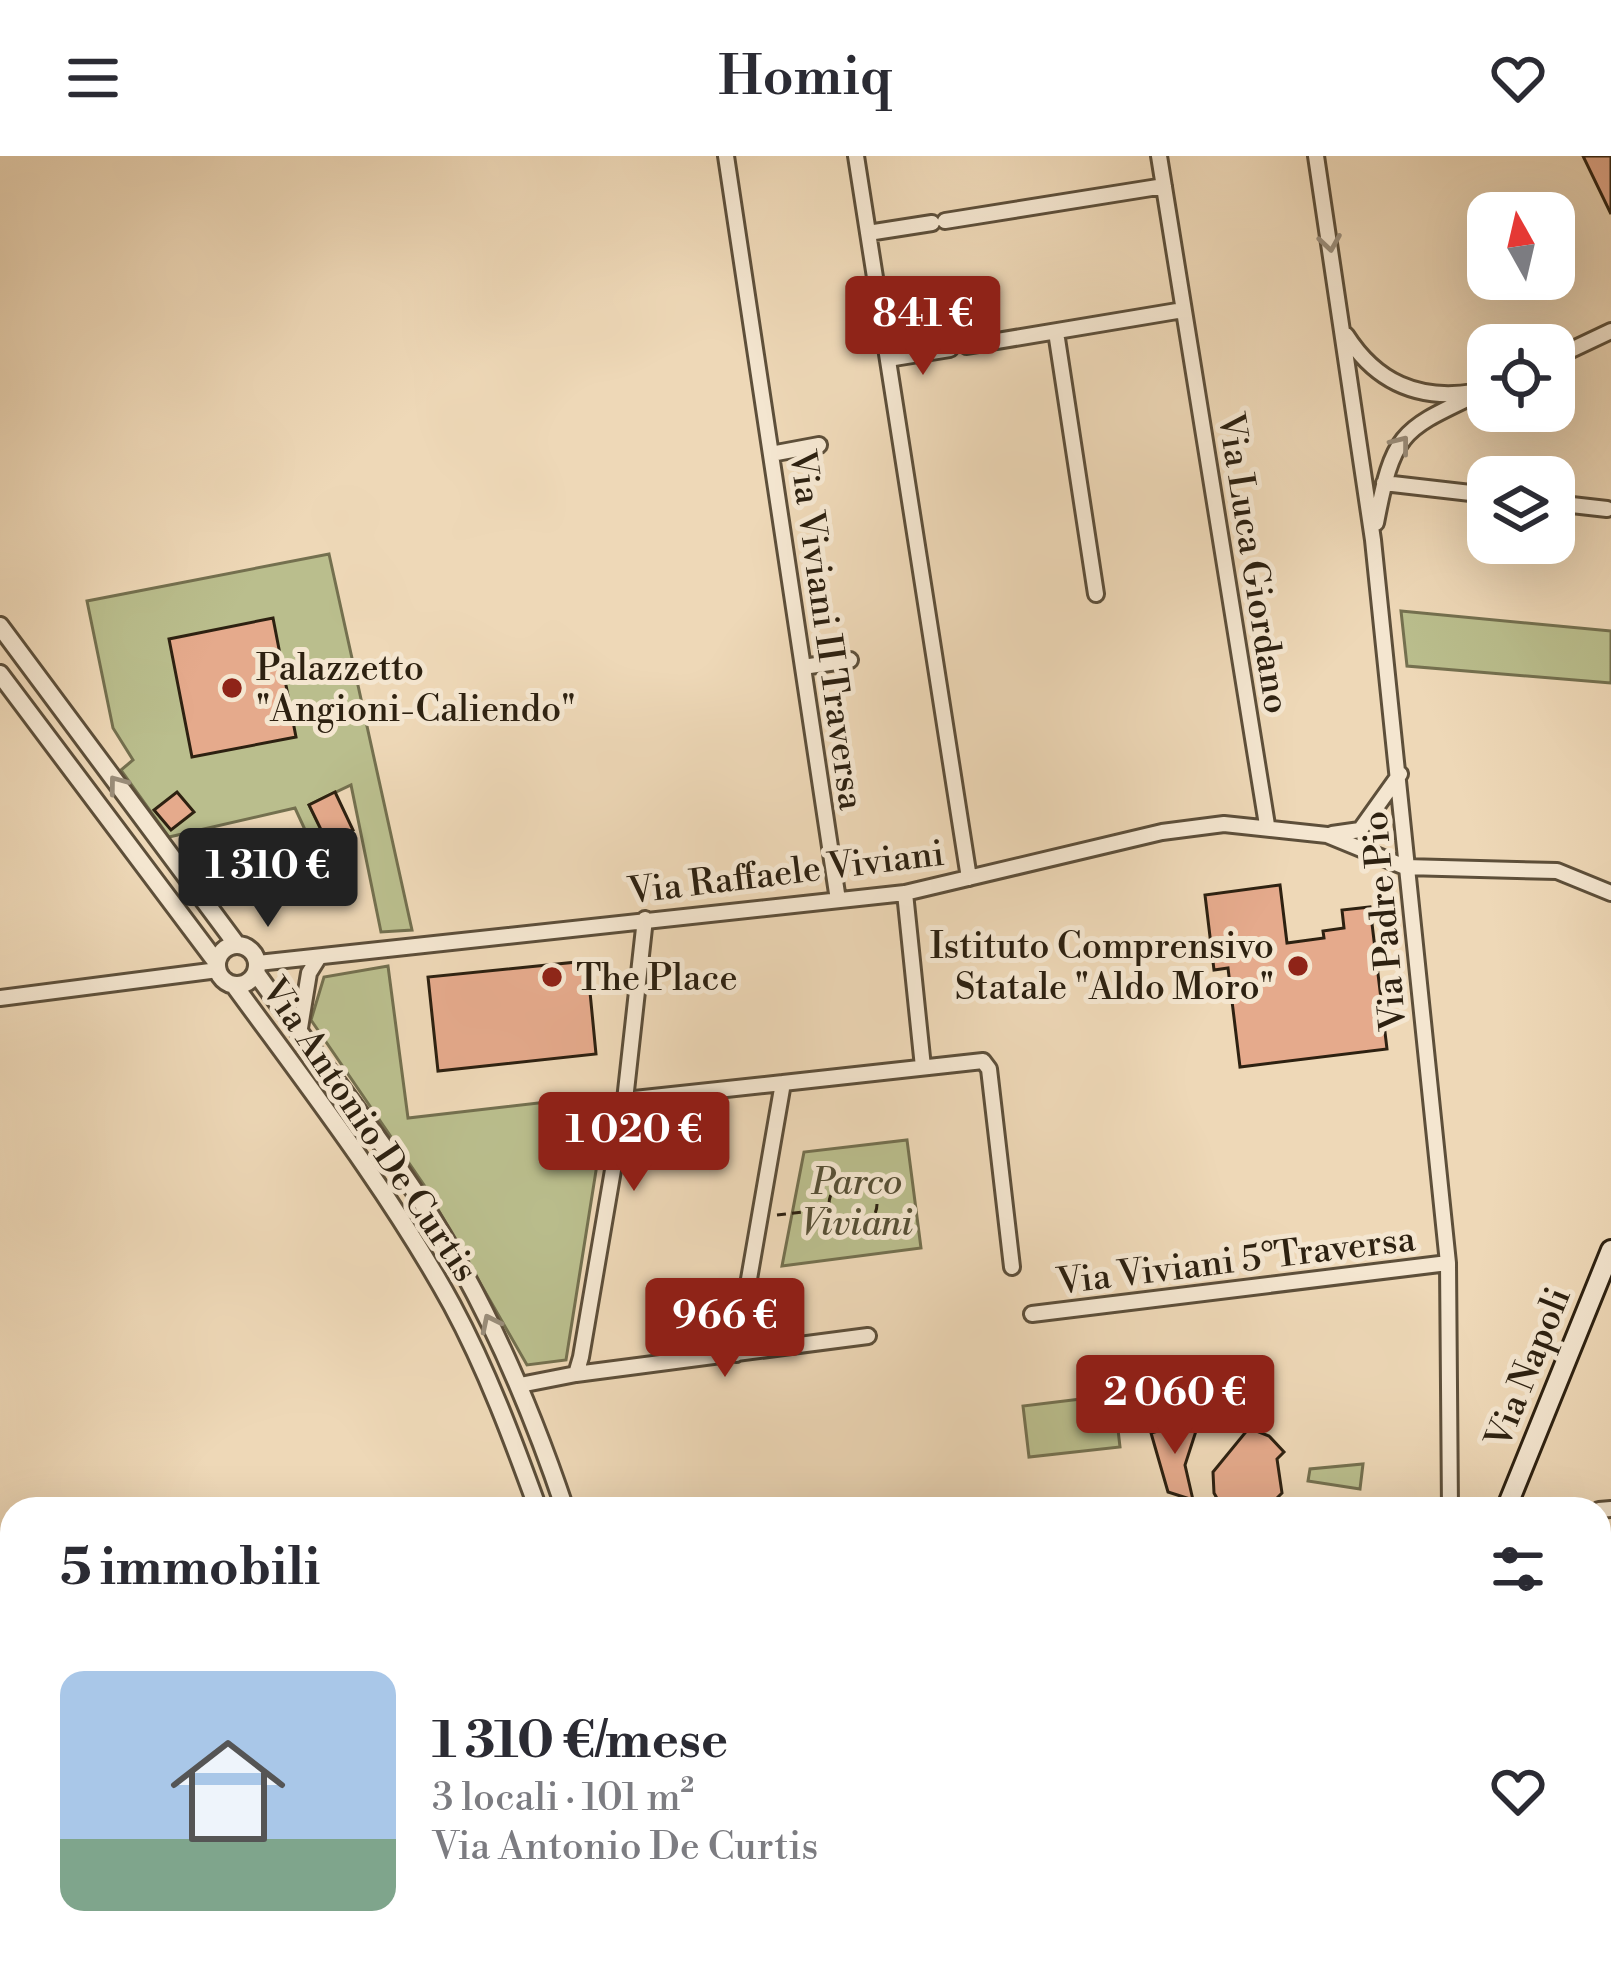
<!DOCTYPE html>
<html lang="it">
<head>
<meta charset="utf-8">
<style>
	:root { --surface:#fff; --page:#f7f7f7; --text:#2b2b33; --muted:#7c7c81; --line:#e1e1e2; --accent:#8f2418 }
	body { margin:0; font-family:"Libre Bodoni",serif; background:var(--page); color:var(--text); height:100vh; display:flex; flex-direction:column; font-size:45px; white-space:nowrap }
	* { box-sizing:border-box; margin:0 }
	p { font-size:39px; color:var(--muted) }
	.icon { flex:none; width:66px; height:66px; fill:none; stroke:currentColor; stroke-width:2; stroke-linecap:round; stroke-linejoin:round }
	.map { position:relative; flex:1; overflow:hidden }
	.details { position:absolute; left:0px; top:1341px; width:1611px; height:468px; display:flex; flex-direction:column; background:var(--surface); border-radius:36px 36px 0 0; box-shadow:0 12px 48px #0002 }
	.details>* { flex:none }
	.needle { width:78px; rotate:352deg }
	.tools { position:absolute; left:1467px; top:36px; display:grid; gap:24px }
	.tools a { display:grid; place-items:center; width:108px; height:108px; border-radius:24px; background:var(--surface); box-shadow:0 12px 48px #0002; font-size:60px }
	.price { position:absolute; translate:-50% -102px; padding:0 27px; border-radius:12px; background:var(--accent); color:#fff; font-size:39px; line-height:78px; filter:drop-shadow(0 3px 6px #0008) }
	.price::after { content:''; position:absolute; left:50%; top:72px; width:36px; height:27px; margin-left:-18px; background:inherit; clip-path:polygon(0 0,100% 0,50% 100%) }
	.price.on { background:#222; color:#fff }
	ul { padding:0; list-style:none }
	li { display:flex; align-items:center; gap:36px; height:300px; padding:0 60px }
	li+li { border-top:3px solid var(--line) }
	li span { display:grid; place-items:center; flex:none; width:336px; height:240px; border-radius:24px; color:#555 }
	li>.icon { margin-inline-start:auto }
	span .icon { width:144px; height:144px; fill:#fffc; stroke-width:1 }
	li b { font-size:51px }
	h2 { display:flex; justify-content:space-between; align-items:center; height:144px; padding:0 60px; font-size:51px }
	header { display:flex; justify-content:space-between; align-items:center; height:156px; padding:0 60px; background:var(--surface); font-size:54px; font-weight:600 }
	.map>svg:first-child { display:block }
	.green { fill:#babe8d; stroke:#74704f; stroke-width:3 }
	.building { fill:#e5aa8c; stroke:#2d2111; stroke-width:3 }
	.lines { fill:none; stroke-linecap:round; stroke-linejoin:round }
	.minor-casing { stroke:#5d4f3a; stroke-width:20 }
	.tertiary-casing { stroke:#5d4f3a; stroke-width:22 }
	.secondary-casing { stroke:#2d2111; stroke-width:24 }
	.path { stroke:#2d2111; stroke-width:3; stroke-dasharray:9 6; stroke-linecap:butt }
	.minor { stroke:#f4e6d0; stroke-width:14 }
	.tertiary { stroke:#f4e6d0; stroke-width:16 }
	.secondary { stroke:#f4e6d0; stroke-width:18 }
	.oneway { stroke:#9a8d7a }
	.poi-dot { fill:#8f2418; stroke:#f4e6d0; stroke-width:4.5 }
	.labels { text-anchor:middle; stroke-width:10; stroke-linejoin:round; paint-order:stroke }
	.street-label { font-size:36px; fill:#2d2111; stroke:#f4e6d0 }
	.poi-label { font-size:36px; fill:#2d2111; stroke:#f4e6d0; text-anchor:start }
	.park-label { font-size:36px; font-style:italic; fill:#575036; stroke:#f4e6d0 }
</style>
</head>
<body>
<header><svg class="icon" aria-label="menu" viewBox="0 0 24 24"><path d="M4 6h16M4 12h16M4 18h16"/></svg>Homiq<svg class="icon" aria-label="heart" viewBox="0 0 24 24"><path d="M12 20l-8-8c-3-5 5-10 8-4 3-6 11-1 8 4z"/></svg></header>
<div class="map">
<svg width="1611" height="1809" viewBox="0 0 1611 1809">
	<rect width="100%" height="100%" fill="#eed8b7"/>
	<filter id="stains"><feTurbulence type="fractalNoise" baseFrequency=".00167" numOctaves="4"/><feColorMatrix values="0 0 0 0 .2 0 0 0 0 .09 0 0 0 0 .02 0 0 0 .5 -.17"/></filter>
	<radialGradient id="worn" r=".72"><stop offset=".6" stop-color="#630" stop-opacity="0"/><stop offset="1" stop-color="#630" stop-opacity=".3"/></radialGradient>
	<path class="green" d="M329 398 412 774 381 776 351 629 309 649 327 686 312 689 295 652 169 681 121 614 133 604 113 572 87 445Z
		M1401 455 1611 475V527L1407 510Z
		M388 810 408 962 608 939 566 1204 527 1209 424 1029 311 864 324 821Z
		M907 984 921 1092 782 1110 804 996Z
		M1114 1239 1120 1291 1029 1301 1023 1250Z
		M1363 1308 1360 1333 1308 1325 1310 1313Z"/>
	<path class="building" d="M1583 0H1611V58Z
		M273 462 296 581 192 601 169 483Z
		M177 636 194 656 171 674 154 654Z
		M335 636 353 674 327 686 309 649Z
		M1280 729 1287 787 1324 782 1323 775 1344 772 1342 754 1370 751 1387 893 1240 911 1228 812 1214 814 1205 739Z
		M587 805 596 898 438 915 428 821Z
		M1193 1265 1196 1275 1185 1309 1193 1344 1168 1336 1151 1277Z
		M1249 1272 1269 1280 1284 1296 1277 1303 1282 1337 1266 1353H1223L1214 1337 1213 1316Z"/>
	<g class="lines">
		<defs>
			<path id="minor" d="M726 0 838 744
				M856 0 969 722
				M1159 0 1267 669
				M1316 0 1373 384 1448 1107 1450 1353
				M945 65 1164 30
				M868 77 932 67
				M1056 176 1096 438
				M1346 179C1376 226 1418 245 1474 236
				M967 190 1183 154
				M1554 202 1611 175
				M888 203 950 193
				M771 298 819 289
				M1384 327 1488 339
				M1554 347 1607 353
				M1376 367C1394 271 1403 274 1488 233
				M803 511 850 504
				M1332 678 1360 674 1400 618
				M905 737 923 911
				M258 807 905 737 1162 676 1224 668 1327 679 1405 711 1557 715 1611 737
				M0 842 218 814
				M299 878 309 817 319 801
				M625 944 783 927
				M1032 1158 1448 1107
				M736 1198 783 927 983 905 989 913 1012 1111
				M576 1218 868 1180
				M520 1229 576 1218 581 1201 625 944 645 763
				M1599 1354 1611 1353
				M1599 1540 1611 1539
				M1599 1659 1611 1658
				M1599 1735 1607 1734
				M945 1797 946 1809
				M1114 1797 1115 1809
				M1243 1797 1244 1809"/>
			<path id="tertiary" d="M0 470 237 789
				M0 518 217 807
				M217 809a20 20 0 1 1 40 0a20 20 0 1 1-40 0Z
				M256 817C309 891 367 963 417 1039 482 1136 528 1243 565 1353
				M234 829C310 933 390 1036 452 1149 487 1214 513 1284 538 1353
				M701 1797 706 1809
				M740 1797 759 1809
				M1470 1797 1472 1809"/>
			<path id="secondary" d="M1506 1353 1611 1094
				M867 1809 889 1797"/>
		</defs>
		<use href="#minor" class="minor-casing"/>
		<use href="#tertiary" class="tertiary-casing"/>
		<use href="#secondary" class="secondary-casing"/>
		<path class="path" d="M829 1048a24 24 0 1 1 48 0a24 24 0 1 1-48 0Z
			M777 1059 827 1053"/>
		<use href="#minor" class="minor"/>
		<use href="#tertiary" class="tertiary"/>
		<use href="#secondary" class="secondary"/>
	</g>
	<defs><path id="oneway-chevron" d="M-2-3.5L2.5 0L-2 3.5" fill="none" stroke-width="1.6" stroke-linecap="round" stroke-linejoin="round" transform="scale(3)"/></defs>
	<g class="oneway">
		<use href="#oneway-chevron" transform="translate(1330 87) rotate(81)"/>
		<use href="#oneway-chevron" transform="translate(1401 288) rotate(-52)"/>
		<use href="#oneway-chevron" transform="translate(117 628) rotate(-127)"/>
		<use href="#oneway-chevron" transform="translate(490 1167) rotate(-116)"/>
	</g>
	<g class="poi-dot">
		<circle cx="232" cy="532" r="12"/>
		<circle cx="1298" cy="810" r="12"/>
		<circle cx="552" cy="821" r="12"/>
	</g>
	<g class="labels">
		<g class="street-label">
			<text transform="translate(1255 407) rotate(81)" y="13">Via Luca Giordano</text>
			<text transform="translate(828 474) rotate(82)" y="13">Via Viviani II Traversa</text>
			<text transform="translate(786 715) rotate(-7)" y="13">Via Raffaele Viviani</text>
			<text transform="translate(1383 765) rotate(-95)" y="13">Via Padre Pio</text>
			<text transform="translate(371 973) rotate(56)" y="13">Via Antonio De Curtis</text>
			<text transform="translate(1236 1103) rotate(-7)" y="13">Via Viviani 5°Traversa</text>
			<text transform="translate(1527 1211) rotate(-68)" y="13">Via Napoli</text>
		</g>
		<g class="poi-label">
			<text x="256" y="524">Palazzetto<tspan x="256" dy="41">"Angioni-Caliendo"</tspan></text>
			<text x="1274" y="802" text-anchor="end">Istituto Comprensivo<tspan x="1274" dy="41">Statale "Aldo Moro"</tspan></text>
			<text x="576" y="834">The Place</text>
		</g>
		<g class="park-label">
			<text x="857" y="1038">Parco<tspan x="857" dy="41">Viviani</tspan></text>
		</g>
	</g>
	<rect width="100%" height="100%" filter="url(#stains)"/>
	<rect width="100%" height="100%" fill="url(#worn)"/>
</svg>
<div class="tools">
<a><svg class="needle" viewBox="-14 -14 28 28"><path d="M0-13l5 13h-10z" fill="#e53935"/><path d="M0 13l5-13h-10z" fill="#7c7c81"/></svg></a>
<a><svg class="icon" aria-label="locate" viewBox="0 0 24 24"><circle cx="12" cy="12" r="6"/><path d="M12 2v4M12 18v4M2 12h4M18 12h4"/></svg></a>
<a><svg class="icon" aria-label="layers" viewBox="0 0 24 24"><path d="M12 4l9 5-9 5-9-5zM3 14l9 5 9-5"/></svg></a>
</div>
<b class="price" style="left:923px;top:222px">841 €</b>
<b class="price on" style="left:268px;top:774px">1 310 €</b>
<b class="price" style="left:634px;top:1038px">1 020 €</b>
<b class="price" style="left:725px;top:1224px">966 €</b>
<b class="price" style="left:1175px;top:1301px">2 060 €</b>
<section class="details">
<h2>5 immobili<svg class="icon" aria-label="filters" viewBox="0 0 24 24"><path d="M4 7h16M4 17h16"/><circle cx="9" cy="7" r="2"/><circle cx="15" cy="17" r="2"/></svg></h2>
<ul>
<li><span style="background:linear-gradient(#a9c7e8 70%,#7fa58c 0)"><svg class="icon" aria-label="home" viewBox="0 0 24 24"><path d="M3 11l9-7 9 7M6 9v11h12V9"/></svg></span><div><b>1 310 €/mese</b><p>3 locali · 101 m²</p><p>Via Antonio De Curtis</p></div><svg class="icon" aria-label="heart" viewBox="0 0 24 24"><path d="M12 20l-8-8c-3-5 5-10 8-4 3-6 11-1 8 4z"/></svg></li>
</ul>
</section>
</div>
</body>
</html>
